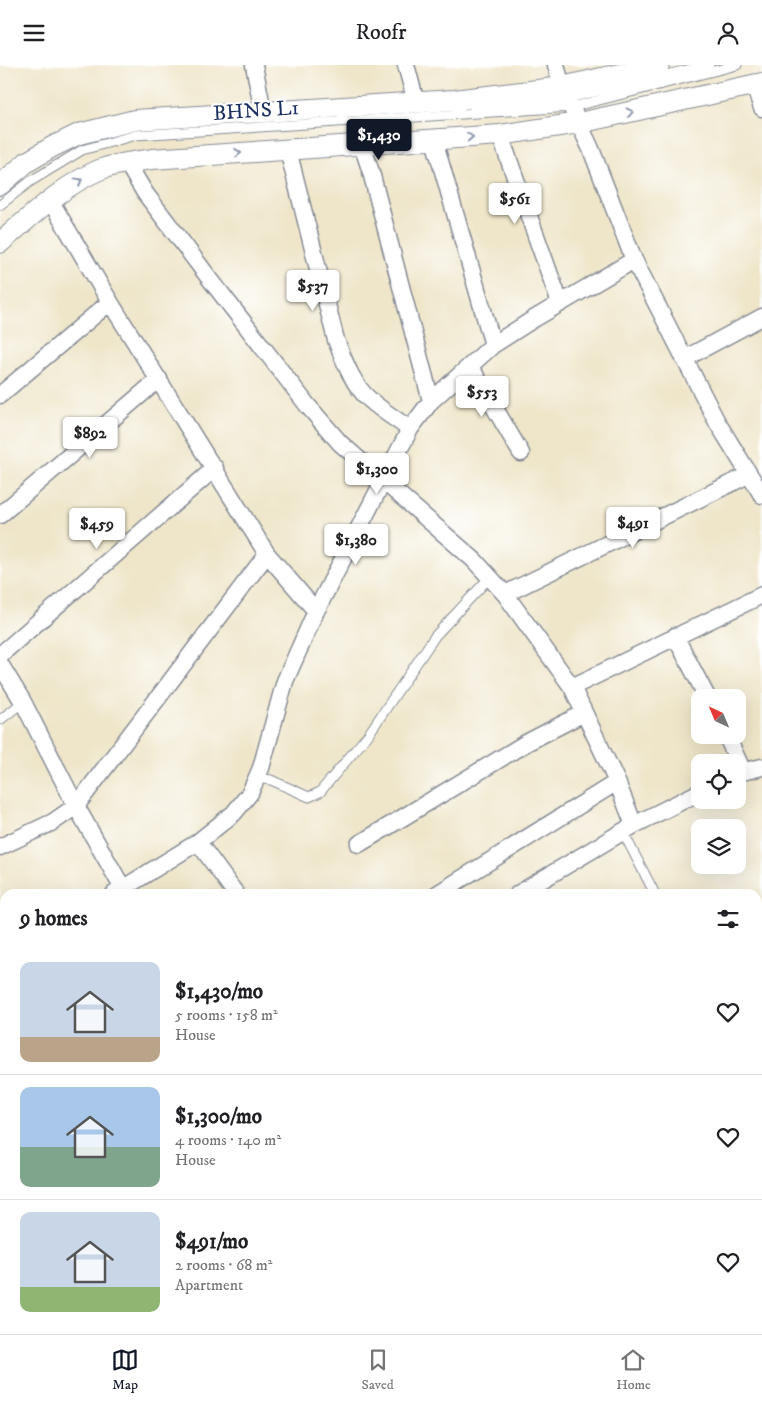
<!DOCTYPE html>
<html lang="en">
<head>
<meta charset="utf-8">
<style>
	:root { --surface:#fff; --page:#f6f6f6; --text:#202124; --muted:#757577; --line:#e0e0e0; --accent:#111827 }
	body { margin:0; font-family:"IM FELL DW Pica",serif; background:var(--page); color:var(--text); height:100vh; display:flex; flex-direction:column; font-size:19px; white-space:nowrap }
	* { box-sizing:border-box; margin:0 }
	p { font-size:16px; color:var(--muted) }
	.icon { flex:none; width:28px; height:28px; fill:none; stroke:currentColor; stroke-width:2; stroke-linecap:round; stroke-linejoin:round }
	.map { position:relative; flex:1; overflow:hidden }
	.side { position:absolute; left:0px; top:824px; width:762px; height:446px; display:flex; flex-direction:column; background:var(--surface); border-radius:15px 15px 0 0; box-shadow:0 5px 20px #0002 }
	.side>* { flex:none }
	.needle { width:32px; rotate:316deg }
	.controls { position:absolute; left:691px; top:624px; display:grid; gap:10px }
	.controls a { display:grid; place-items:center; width:55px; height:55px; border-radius:10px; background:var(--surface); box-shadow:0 5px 20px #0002; font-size:25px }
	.price { position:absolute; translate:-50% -42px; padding:0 11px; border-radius:5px; background:#fff; color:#222; font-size:16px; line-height:32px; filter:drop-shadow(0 1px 2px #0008) }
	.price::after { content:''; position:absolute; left:50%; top:30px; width:15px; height:11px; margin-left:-8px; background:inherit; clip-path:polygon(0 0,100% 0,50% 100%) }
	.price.active { background:var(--accent); color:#fff }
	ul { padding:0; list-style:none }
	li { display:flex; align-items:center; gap:15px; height:125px; padding:0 20px }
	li+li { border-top:1px solid var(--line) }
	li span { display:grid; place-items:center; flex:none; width:140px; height:100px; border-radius:10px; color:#555 }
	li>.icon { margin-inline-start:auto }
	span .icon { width:60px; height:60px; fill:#fffc; stroke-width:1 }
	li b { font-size:21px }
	h2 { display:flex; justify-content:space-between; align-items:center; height:60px; padding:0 20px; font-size:21px }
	header { display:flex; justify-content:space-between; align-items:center; height:65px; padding:0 20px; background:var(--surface); font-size:22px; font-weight:600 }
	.tab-bar { display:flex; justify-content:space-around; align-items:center; height:70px; border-top:1px solid var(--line); background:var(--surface); font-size:14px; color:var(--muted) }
	.tab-bar a { display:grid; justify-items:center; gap:2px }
	.tab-bar .active { color:var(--accent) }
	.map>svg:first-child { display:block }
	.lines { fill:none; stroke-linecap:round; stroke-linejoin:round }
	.service-casing { stroke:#858a94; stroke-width:11 }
	.minor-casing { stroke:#858a94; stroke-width:19 }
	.tertiary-casing { stroke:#858a94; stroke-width:22 }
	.service { stroke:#fff; stroke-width:9 }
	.minor { stroke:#fff; stroke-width:16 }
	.tertiary { stroke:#fff; stroke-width:20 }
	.oneway { stroke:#8d97ae }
	.labels { text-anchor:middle; stroke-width:4.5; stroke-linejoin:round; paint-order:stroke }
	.street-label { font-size:21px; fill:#1b2f5e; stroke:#fff }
</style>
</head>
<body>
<header><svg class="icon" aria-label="menu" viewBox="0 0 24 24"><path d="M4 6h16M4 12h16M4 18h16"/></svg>Roofr<svg class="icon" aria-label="person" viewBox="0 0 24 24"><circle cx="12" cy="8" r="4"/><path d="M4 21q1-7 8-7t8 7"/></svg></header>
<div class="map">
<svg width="762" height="1269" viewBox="0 0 762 1269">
	<rect width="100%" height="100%" fill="#fff"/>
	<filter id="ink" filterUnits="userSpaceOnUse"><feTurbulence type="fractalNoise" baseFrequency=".02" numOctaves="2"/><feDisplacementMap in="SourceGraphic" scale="10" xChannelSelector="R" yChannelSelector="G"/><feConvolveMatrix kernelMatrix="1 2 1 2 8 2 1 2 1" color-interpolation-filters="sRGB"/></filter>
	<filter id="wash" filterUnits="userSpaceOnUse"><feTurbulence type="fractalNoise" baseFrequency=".0096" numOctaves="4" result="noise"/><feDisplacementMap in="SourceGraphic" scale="20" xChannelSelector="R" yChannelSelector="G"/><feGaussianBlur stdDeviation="1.12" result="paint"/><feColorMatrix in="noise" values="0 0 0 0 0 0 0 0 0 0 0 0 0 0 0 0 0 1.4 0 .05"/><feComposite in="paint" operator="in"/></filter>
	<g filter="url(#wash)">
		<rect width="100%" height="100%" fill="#efe6ca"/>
	</g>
	<g filter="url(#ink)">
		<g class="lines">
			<defs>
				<path id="service" d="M474 43 568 33 709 0
					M0 140 31 116 82 85 136 70 572 42 737 0
					M0 655 23 637
					M256 713 271 715 309 732 320 727 368 670 435 571 490 512
					M623 767 655 829
					M758 936 762 932
					M0 1094 5 1103
					M0 1187 5 1196
					M152 1269 159 1265
					M214 1269 219 1265"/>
				<path id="minor" d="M254 0 263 47
					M406 0 416 37
					M556 0 562 22 591 84 634 195 717 357 762 430
					M754 20 762 43
					M500 70 560 238
					M434 75 493 280
					M362 80 371 107 431 336
					M288 85 336 275C344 295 352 319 369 334 381 345 397 355 410 364
					M127 98 145 128 203 205 308 341 340 378 474 495 505 529 572 622 617 717 634 760
					M50 135 110 237 267 489 316 546
					M684 294 762 252
					M470 301 521 388
					M0 330 110 237
					M0 450 159 314
					M505 529 748 410
					M675 571 707 632
					M0 590 215 403
					M0 599 23 637 76 741 126 829
					M572 622 762 530
					M726 670 743 706
					M738 708 762 702
					M198 777 236 829
					M359 779 526 678 584 648
					M0 782 53 757 76 741 267 489
					M114 829 198 777 234 748 250 728 261 703 285 616 316 546 410 364 431 336 493 280 532 255 634 195
					M437 829 617 717
					M518 829 634 760 700 727
					M0 889 5 887
					M0 936 5 945
					M758 1202 762 1197
					M758 1237 762 1243
					M180 1265 182 1269
					M699 1265 705 1269
					M4 1269 10 1265
					M383 1269 384 1268"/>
				<path id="tertiary" d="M0 120 27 97 52 82 79 69 135 55 454 35 562 22 659 0
					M0 178C30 152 62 121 99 105 116 98 135 97 152 94L500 70 579 58 762 18"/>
			</defs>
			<use href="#service" class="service-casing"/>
			<use href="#minor" class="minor-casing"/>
			<use href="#tertiary" class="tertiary-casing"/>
			<use href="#service" class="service"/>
			<use href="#minor" class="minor"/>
			<use href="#tertiary" class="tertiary"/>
		</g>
		<defs><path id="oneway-chevron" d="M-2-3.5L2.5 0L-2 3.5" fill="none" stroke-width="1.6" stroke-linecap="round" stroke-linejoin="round" transform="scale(1.25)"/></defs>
		<g class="oneway">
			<use href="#oneway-chevron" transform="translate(630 47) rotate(-13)"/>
			<use href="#oneway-chevron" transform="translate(470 72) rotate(-4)"/>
			<use href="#oneway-chevron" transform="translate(238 88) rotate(-4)"/>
			<use href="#oneway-chevron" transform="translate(79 116) rotate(-29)"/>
		</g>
	</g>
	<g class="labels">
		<g class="street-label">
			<text transform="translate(256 45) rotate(-4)" y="7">BHNS L1</text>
		</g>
	</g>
</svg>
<div class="controls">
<a><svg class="needle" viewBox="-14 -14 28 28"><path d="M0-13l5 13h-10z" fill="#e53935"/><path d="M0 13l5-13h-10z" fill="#757577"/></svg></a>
<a><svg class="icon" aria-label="locate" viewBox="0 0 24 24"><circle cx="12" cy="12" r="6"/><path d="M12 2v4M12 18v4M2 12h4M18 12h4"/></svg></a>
<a><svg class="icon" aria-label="layers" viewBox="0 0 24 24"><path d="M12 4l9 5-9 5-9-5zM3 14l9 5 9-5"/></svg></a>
</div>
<b class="price active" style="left:379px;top:96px">$1,430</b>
<b class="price" style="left:515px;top:160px">$561</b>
<b class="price" style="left:313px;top:247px">$537</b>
<b class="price" style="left:482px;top:353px">$553</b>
<b class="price" style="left:90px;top:394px">$892</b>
<b class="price" style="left:377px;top:430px">$1,300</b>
<b class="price" style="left:633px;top:484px">$491</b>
<b class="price" style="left:97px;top:485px">$459</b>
<b class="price" style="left:356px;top:501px">$1,380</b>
<section class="side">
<h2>9 homes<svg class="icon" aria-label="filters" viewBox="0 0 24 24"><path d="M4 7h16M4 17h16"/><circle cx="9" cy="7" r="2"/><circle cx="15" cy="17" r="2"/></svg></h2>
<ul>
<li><span style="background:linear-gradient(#c9d6e8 75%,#b9a48a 0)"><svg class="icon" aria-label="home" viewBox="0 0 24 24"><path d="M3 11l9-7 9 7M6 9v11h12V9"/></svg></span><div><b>$1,430/mo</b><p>5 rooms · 158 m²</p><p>House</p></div><svg class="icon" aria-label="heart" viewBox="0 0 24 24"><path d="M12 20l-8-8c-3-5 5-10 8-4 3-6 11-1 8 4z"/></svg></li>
<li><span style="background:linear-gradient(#a9c7e8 60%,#7fa58c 0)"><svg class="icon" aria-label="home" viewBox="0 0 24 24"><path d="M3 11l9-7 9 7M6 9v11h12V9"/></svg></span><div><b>$1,300/mo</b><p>4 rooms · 140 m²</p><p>House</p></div><svg class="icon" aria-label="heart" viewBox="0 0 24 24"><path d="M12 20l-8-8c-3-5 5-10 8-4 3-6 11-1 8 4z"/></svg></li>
<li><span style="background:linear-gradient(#c9d6e8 75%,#8fb573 0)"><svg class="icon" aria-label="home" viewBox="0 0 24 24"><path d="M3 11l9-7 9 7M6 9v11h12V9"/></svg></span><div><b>$491/mo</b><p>2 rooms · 68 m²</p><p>Apartment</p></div><svg class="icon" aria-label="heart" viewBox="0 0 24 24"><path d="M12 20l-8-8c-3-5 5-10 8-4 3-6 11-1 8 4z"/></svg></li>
</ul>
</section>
</div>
<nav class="tab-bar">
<a class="active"><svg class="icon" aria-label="map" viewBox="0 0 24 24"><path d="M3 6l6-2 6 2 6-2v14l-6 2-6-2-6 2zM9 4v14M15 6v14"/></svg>Map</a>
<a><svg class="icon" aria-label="saved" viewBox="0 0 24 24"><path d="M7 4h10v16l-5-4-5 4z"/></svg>Saved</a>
<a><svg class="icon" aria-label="home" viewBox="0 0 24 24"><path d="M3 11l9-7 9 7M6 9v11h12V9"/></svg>Home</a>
</nav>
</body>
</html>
